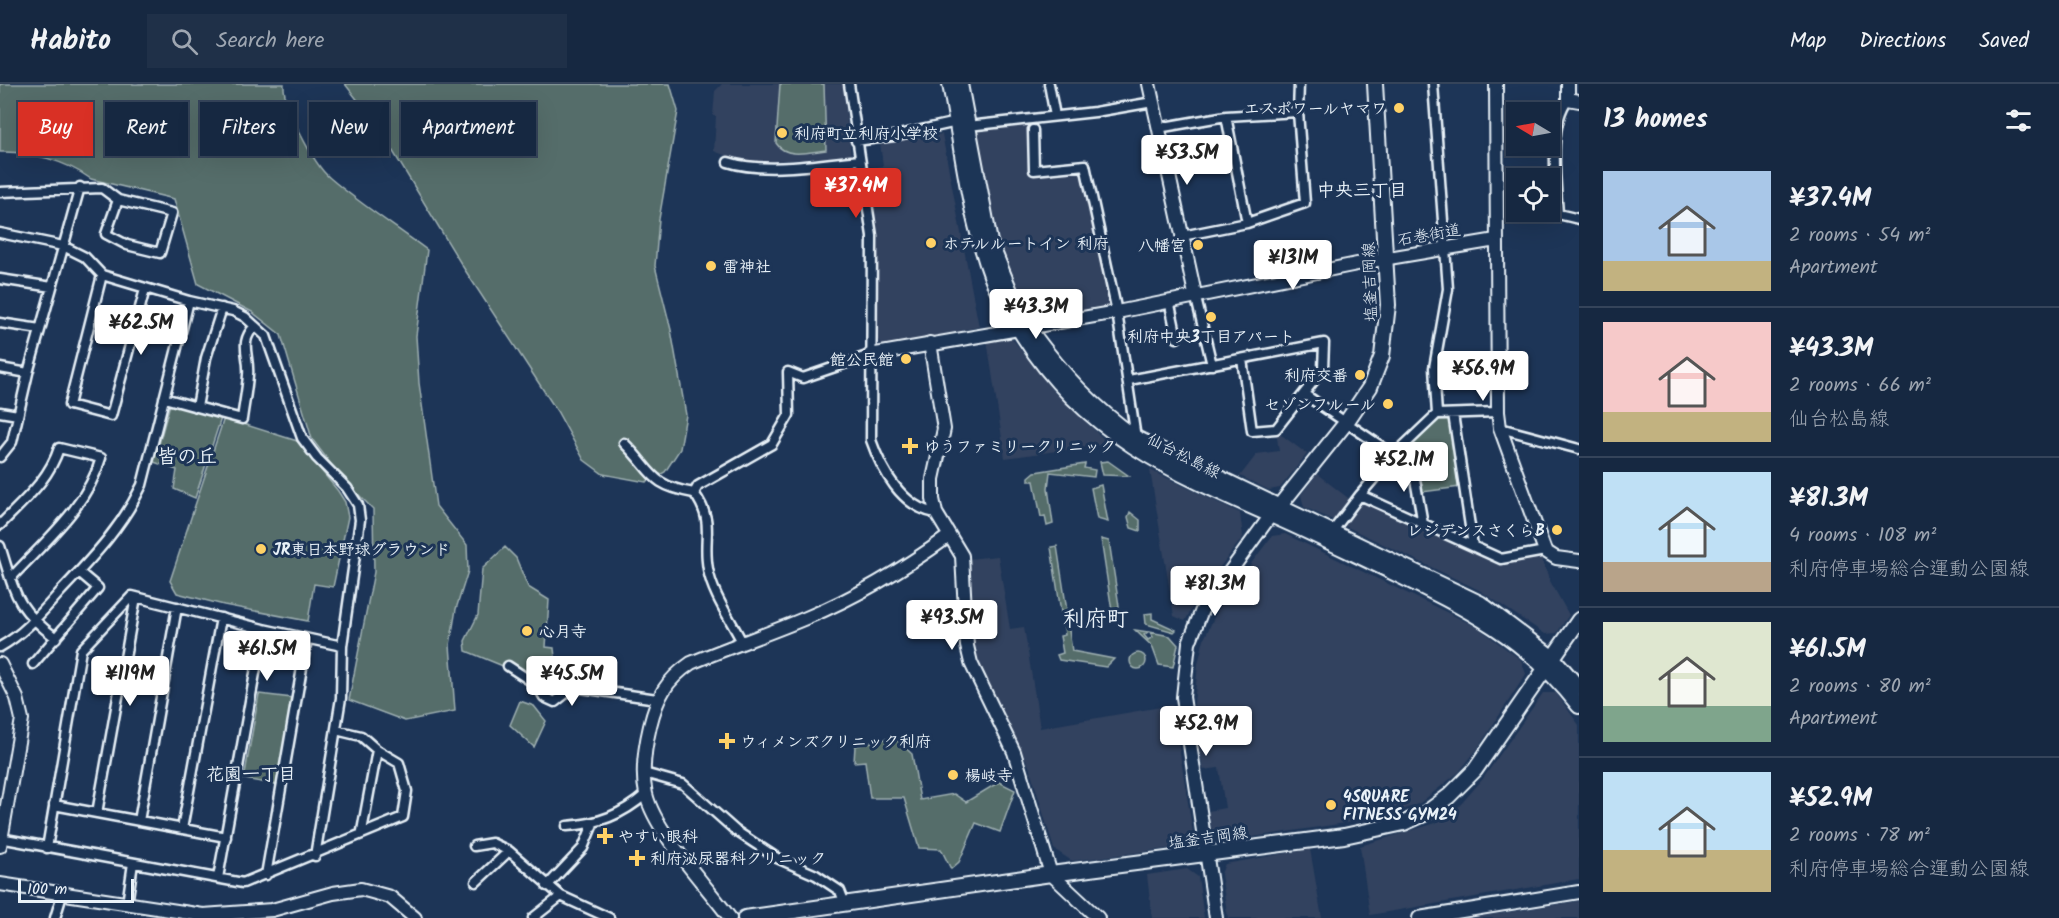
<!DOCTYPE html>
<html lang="en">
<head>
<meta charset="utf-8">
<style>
	:root { --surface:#162841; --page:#1f3048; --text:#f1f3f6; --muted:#9ea6b1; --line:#35445a; --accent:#d93025 }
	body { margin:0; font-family:Kalam,"Klee One",sans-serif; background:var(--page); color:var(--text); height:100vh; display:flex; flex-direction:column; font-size:22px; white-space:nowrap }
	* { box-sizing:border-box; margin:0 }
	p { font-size:20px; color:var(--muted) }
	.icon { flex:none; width:33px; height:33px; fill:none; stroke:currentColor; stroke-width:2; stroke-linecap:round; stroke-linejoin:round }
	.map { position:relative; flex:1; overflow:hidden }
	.side { display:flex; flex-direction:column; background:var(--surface); width:480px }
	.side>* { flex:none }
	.top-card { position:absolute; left:18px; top:18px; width:570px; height:54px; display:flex; gap:12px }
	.needle { width:39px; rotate:280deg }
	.controls { position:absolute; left:1506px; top:18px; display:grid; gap:12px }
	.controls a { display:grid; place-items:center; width:54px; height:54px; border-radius:0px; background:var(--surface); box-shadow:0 6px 24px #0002,0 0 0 2px var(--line); font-size:30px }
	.scale { position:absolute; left:18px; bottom:15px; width:116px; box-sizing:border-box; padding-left:6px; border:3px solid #e8f1f8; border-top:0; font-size:16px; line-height:21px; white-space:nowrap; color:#e8f1f8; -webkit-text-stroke:4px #1d3557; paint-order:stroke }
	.price { position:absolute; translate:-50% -51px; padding:0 14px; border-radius:6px; background:#fff; color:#222; font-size:20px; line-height:39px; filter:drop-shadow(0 2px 3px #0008) }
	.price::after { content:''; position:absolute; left:50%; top:36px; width:18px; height:14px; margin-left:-9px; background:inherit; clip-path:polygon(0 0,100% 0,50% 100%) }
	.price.active { background:var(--accent); color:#fff }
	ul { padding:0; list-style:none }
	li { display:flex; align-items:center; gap:18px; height:150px; padding:0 24px }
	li+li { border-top:2px solid var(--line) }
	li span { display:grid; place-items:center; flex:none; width:168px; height:120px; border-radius:0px; color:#555 }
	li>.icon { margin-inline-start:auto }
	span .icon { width:72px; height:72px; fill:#fffc; stroke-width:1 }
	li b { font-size:26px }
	h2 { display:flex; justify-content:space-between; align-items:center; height:72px; padding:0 24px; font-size:26px }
	.tag { padding:0 21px; border-radius:0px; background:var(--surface); box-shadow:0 6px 24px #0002,0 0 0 2px var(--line); font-size:21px; line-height:54px }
	.tag.active { background:var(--accent); color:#fff }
	header { display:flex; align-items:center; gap:36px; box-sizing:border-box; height:84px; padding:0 30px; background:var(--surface); border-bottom:2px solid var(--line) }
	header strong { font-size:28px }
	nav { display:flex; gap:33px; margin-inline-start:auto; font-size:21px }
	.search { width:420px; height:54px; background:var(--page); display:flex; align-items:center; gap:15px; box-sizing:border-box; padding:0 21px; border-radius:0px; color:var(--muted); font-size:22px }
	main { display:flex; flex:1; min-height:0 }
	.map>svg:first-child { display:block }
	.built { fill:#32425f }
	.green { fill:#556d6a; stroke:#9eafb1; stroke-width:1.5 }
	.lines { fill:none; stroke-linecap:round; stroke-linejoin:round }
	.street-casing { stroke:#e8f1f8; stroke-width:13 }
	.secondary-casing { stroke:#e8f1f8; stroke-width:16 }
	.primary-casing { stroke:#e8f1f8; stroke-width:18 }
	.street { stroke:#1d3557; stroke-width:8 }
	.secondary { stroke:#1d3557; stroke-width:12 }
	.primary { stroke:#1d3557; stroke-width:14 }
	.poi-dot { fill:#ffd166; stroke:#1d3557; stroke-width:2 }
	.labels { text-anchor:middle; stroke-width:6; stroke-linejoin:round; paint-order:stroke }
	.poi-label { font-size:16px; font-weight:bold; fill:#e8f1f8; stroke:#1d3557; text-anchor:start }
	.street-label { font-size:16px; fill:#e8f1f8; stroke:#1d3557 }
	.neighbourhood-label { font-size:18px; font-weight:bold; fill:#e8f1f8; stroke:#1d3557 }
	.quarter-label { font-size:20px; font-weight:bold; fill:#e8f1f8; stroke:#1d3557 }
	.district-label { font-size:22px; font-weight:bold; fill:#e8f1f8; stroke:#1d3557 }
</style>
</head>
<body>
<header>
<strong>Habito</strong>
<div class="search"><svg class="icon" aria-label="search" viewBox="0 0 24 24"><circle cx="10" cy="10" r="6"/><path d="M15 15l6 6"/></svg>Search here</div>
<nav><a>Map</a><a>Directions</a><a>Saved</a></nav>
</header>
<main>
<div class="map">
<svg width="1579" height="834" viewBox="0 0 1579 834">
	<rect width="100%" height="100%" fill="#1d3557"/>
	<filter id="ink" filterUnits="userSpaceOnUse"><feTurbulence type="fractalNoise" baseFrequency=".0167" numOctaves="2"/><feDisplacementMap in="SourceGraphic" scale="12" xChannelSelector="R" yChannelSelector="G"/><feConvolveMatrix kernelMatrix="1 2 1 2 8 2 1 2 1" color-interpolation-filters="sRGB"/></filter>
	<g filter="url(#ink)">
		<path class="built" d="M722 0H843L851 72 745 79 714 67 716 32H713L715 7Z
			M1024 38 1029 43 1030 91 1078 85 1084 88 1111 218 1109 224 1064 231 1031 232 1010 188 1001 165 977 48Z
			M942 50 979 243 882 263 874 248 878 157 865 85 883 82 880 58Z
			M1010 252 1054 308 1109 360 1005 374 987 256Z
			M1276 347 1307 370 1280 404 1269 406 1240 392 1257 370 1279 367Z
			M1150 386 1240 429 1243 453 1204 504 1185 537 1174 532Z
			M1317 390 1352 417 1335 437 1304 423 1301 411Z
			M1360 416 1500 479 1540 470 1550 497 1569 531 1557 549 1545 550 1479 506 1341 440Z
			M1285 450 1477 543 1521 576 1526 590 1478 664 1459 688 1420 719 1385 733 1220 758 1213 751 1208 727 1225 724 1219 684 1203 686 1193 630 1198 580 1204 555 1221 519 1272 452Z
			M998 472 1010 545 1024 543 1040 644 1172 621 1193 749 1181 763 1072 777 1054 765 1029 682 973 572 968 475Z
			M1543 609H1556L1579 641V795L1370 831 1360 762 1436 739 1454 728 1482 696Z
			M1310 765 1322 834H1228L1221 790 1225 780Z
			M1187 785 1198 793 1204 834H1152L1147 791Z
			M1579 817V834H1470H1472Z"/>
		<path class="green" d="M0 0H284C282 20 314 81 330 94 360 120 395 142 427 166L416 252 419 299 436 422 467 461 468 487 456 525 450 561 455 627 405 637 349 616 374 488 373 425 340 392 312 355 281 251 252 228 198 200 174 115 91 95C66 77 30 67 0 68Z
			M345 0H670L678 27 659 135 655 182 671 246 686 331 680 365 665 388 646 398 603 390 584 376 557 327 463 183 377 41Z
			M780 0H824L826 66C809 68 786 75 776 59Z
			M170 320 221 334 195 414 174 405 177 386 154 378Z
			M224 334 297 357 338 407 345 418 348 433 333 503 314 500 308 537 224 521 177 509 170 497Z
			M1449 335 1460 403 1422 408 1416 382 1401 371 1439 336Z
			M1108 377 1129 392 1103 391 1100 378Z
			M1085 380 1084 384 1095 386 1094 393 1050 388 1048 404 1053 440 1047 442 1045 432 1041 433 1034 397H1029V393L1035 388Z
			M1101 401 1108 438 1097 435 1091 404Z
			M1130 428 1140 436V447L1131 444 1128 433Z
			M1101 455 1109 457 1119 522 1115 527H1112Z
			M1057 462 1067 527 1061 528 1051 463Z
			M505 463 516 474 528 503 549 516 546 563 554 564C555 579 563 602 546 608L506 578 503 582 466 567 465 557 478 531 482 485Z
			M1152 529V535L1176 546 1174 548 1146 540 1145 530Z
			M1067 533 1072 567 1114 575 1106 583 1059 576 1057 571 1063 569 1060 552 1065 551 1063 534Z
			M1135 546 1148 548 1144 551 1148 556 1153 553 1150 548 1170 552 1178 561 1173 583 1159 581 1152 562Z
			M1130 577a8 8 0 1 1 16 0a8 8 0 1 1-16 0Z
			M259 610 292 614 278 701 244 695Z
			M520 617 534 622 546 637 534 663 510 641Z
			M894 653 912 670 920 716 954 710 966 718 999 698 1015 706 1000 748 976 739 959 778 951 785 941 765 919 764 904 714H870L865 677 854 678 855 662Z"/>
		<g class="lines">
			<defs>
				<path id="street" d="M849 0 872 152 871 356C881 385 902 424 936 429
					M1049 0 1055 32
					M1433 0 1448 205 1434 284 1437 330 1498 328
					M1568 15C1548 41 1556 97 1558 130L1579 135
					M1226 32 1247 139
					M968 42 1095 28 1153 18
					M1158 44 1226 32 1298 28
					M1033 46 1034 86 1085 81 1117 228 1136 354
					M856 57 894 52 957 38
					M728 78C764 90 821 80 859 76
					M0 108 102 104 118 116 172 129 160 169 127 161 106 150 118 116
					M0 149 63 162 85 173 102 191 189 217 233 227 245 233 266 252 302 354 317 374 347 404 358 421 360 436 342 562 341 614 315 772
					M1182 152 1247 139 1305 119 1298 28 1299 0
					M102 191 69 321 111 332 145 205
					M0 195 52 203
					M1195 210 1212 281
					M1169 216 1177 254
					M222 224 206 274 197 323 242 335C244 320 247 306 248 291 250 271 238 259 255 242
					M0 239 40 245
					M0 284 28 289
					M1129 296 1324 259 1323 285 1276 345 1252 347 1242 275
					M1304 310 1394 371 1437 330
					M164 314 197 323
					M0 328 18 331
					M1453 330 1473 462
					M1500 344 1579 365
					M624 359C653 387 648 401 694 409 716 439 702 453 708 485 712 510 731 536 742 558
					M0 373 12 358 28 289 80 103
					M694 409 698 402 772 360 789 331 788 288 803 294 870 271
					M1423 440 1413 384 1394 371 1360 411 1501 475 1545 467
					M0 441C23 417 49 396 59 364L101 374C87 423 44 458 11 494
					M1332 448 1360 411
					M0 462C15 508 14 523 56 554
					M263 545 342 562
					M0 563C25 549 42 528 61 507 93 473 122 443 142 401L189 217
					M33 580 98 504 79 488
					M508 582 537 601 544 613 555 618 574 603 657 615
					M644 689 683 700 736 747 777 774 816 791 840 807 845 820
					M54 721 226 753
					M97 729 136 513
					M139 737 177 523
					M567 742C598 740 622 731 646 710
					M182 745 221 534
					M362 747 377 666
					M0 754 243 799 403 733 407 707 399 679 377 666 361 652 336 646
					M474 762 492 759 509 767 561 812 609 834
					M47 764 81 566 132 512 136 513 263 545 218 794
					M266 791 307 555
					M476 798 509 767
					M547 802 583 764 593 740
					M127 820 133 779
					M55 834 62 811
					M533 834 561 812"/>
				<path id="secondary" d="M1149 0 1195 210
					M1496 0 1498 328 1500 344 1545 467 1556 474 1579 477
					M1568 0V15L1579 17
					M930 259 944 345 933 395V415L936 429 962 472 967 562 971 579 1014 668 1051 790 1098 834
					M870 271 1117 228 1377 176 1496 156
					M0 580 17 614 22 635 0 762
					M0 800 203 831 272 826 333 809 361 805 390 813 415 834
					M730 834C706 801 655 748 646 710 641 688 645 663 650 642 657 613 666 596 691 579 729 563 768 550 806 534 857 513 905 484 949 452
					M1216 834 1183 613 1189 559 1202 526 1271 431
					M1419 834 1579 808"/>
				<path id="primary" d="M950 0C962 64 969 133 992 194 1000 215 1012 234 1024 253 1084 349 1172 388 1273 432 1312 449 1350 468 1388 486 1466 524 1525 552 1579 622
					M960 0 990 158 1019 229
					M1031 248C1063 291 1092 323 1136 354L1480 519 1553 574 1579 604
					M1273 430 1345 340 1370 303 1382 272 1388 221 1375 0
					M745 834 1051 790 1344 752 1404 739 1426 729 1449 712 1475 686 1579 536"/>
			</defs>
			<use href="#street" class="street-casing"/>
			<use href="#secondary" class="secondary-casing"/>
			<use href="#primary" class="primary-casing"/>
			<use href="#street" class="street"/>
			<use href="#secondary" class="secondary"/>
			<use href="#primary" class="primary"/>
		</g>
	</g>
	<g class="poi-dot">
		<circle cx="1399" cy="24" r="6"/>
		<circle cx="782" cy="49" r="6"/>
		<circle cx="931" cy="159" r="6"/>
		<circle cx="1198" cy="161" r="6"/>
		<circle cx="711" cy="182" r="6"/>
		<circle cx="1211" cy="233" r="6"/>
		<circle cx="906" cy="275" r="6"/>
		<circle cx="1360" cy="291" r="6"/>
		<circle cx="1388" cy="320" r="6"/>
		<path d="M907 353h6v6h6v6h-6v6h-6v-6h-6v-6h6z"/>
		<circle cx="1557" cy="446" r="6"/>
		<circle cx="261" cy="465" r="6"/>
		<circle cx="527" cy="547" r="6"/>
		<path d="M724 648h6v6h6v6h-6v6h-6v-6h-6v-6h6z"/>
		<circle cx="953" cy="691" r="6"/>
		<circle cx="1331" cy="721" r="6"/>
		<path d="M602 743h6v6h6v6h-6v6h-6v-6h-6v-6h6z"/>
		<path d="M634 765h6v6h6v6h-6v6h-6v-6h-6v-6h6z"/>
	</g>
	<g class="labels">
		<g class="poi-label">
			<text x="1387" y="30" text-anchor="end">エスポワールヤマワ</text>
			<text x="794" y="55">利府町立利府小学校</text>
			<text x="943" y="165">ホテルルートイン 利府</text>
			<text x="1186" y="167" text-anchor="end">八幡宮</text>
			<text x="723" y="188">雷神社</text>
			<text x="1211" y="258" text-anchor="middle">利府中央3丁目アパート</text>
			<text x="894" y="281" text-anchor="end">館公民館</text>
			<text x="1348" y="297" text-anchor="end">利府交番</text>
			<text x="1376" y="326" text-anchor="end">セゾンフルール</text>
			<text x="924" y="368">ゆうファミリークリニック</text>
			<text x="1545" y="452" text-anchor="end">レジデンスさくらB</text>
			<text x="273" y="471">JR東日本野球グラウンド</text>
			<text x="539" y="553">心月寺</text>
			<text x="740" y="663">ウィメンズクリニック利府</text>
			<text x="965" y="697">楊岐寺</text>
			<text x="1343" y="718">4SQUARE<tspan x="1343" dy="18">FITNESS GYM24</tspan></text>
			<text x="618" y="758">やすい眼科</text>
			<text x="650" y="780">利府泌尿器科クリニック</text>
		</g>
		<g class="street-label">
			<text transform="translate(1429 150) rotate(-10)" y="6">石巻街道</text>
			<text transform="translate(1369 198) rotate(-92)" y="6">塩釜吉岡線</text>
			<text transform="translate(1184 371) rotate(27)" y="6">仙台松島線</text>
			<text transform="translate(1208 753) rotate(-8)" y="6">塩釜吉岡線</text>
		</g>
		<g class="neighbourhood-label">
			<text x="1362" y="112">中央三丁目</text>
			<text x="251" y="696">花園一丁目</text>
		</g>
		<g class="quarter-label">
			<text x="187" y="379">皆の丘</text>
		</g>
		<g class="district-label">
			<text x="1096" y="542">利府町</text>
		</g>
	</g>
</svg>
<div class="controls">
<a><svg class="needle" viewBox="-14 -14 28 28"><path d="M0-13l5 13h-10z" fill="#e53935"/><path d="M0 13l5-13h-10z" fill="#9ea6b1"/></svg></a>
<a><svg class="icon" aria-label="locate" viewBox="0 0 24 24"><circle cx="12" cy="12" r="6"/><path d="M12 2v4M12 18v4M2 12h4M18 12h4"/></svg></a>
</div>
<div class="scale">100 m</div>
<b class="price" style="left:1187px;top:102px">¥53.5M</b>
<b class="price active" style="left:856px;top:135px">¥37.4M</b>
<b class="price" style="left:1293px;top:207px">¥131M</b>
<b class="price" style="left:1036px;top:256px">¥43.3M</b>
<b class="price" style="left:141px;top:272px">¥62.5M</b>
<b class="price" style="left:1483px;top:318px">¥56.9M</b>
<b class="price" style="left:1404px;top:409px">¥52.1M</b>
<b class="price" style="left:1215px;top:533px">¥81.3M</b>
<b class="price" style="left:952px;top:567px">¥93.5M</b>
<b class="price" style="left:267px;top:598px">¥61.5M</b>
<b class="price" style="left:130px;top:623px">¥119M</b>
<b class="price" style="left:572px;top:623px">¥45.5M</b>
<b class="price" style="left:1206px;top:673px">¥52.9M</b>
<div class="top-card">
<a class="tag active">Buy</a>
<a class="tag">Rent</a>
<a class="tag">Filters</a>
<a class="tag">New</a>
<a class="tag">Apartment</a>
</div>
</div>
<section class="side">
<h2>13 homes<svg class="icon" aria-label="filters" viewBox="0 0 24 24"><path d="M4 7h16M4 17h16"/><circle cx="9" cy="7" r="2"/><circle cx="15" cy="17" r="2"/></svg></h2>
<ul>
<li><span style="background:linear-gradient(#a9c7e8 75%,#c2b280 0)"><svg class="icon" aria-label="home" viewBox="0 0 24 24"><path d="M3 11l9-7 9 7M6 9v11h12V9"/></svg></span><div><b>¥37.4M</b><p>2 rooms · 54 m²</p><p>Apartment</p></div></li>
<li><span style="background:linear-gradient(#f6c9c9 75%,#c2b280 0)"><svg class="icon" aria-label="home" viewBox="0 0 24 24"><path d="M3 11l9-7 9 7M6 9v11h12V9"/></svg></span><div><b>¥43.3M</b><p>2 rooms · 66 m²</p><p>仙台松島線</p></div></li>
<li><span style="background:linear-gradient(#bfe0f5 75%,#b9a48a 0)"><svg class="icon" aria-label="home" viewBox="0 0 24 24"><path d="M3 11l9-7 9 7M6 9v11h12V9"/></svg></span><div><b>¥81.3M</b><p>4 rooms · 108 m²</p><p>利府停車場総合運動公園線</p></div></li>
<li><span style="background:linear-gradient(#dfe7d0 70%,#7fa58c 0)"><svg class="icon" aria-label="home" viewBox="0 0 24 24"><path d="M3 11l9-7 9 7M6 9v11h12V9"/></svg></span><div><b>¥61.5M</b><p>2 rooms · 80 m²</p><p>Apartment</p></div></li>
<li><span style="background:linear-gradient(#bfe0f5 65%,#c2b280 0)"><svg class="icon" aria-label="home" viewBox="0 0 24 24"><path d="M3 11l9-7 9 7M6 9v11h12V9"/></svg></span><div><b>¥52.9M</b><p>2 rooms · 78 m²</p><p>利府停車場総合運動公園線</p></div></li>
</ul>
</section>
</main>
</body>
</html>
